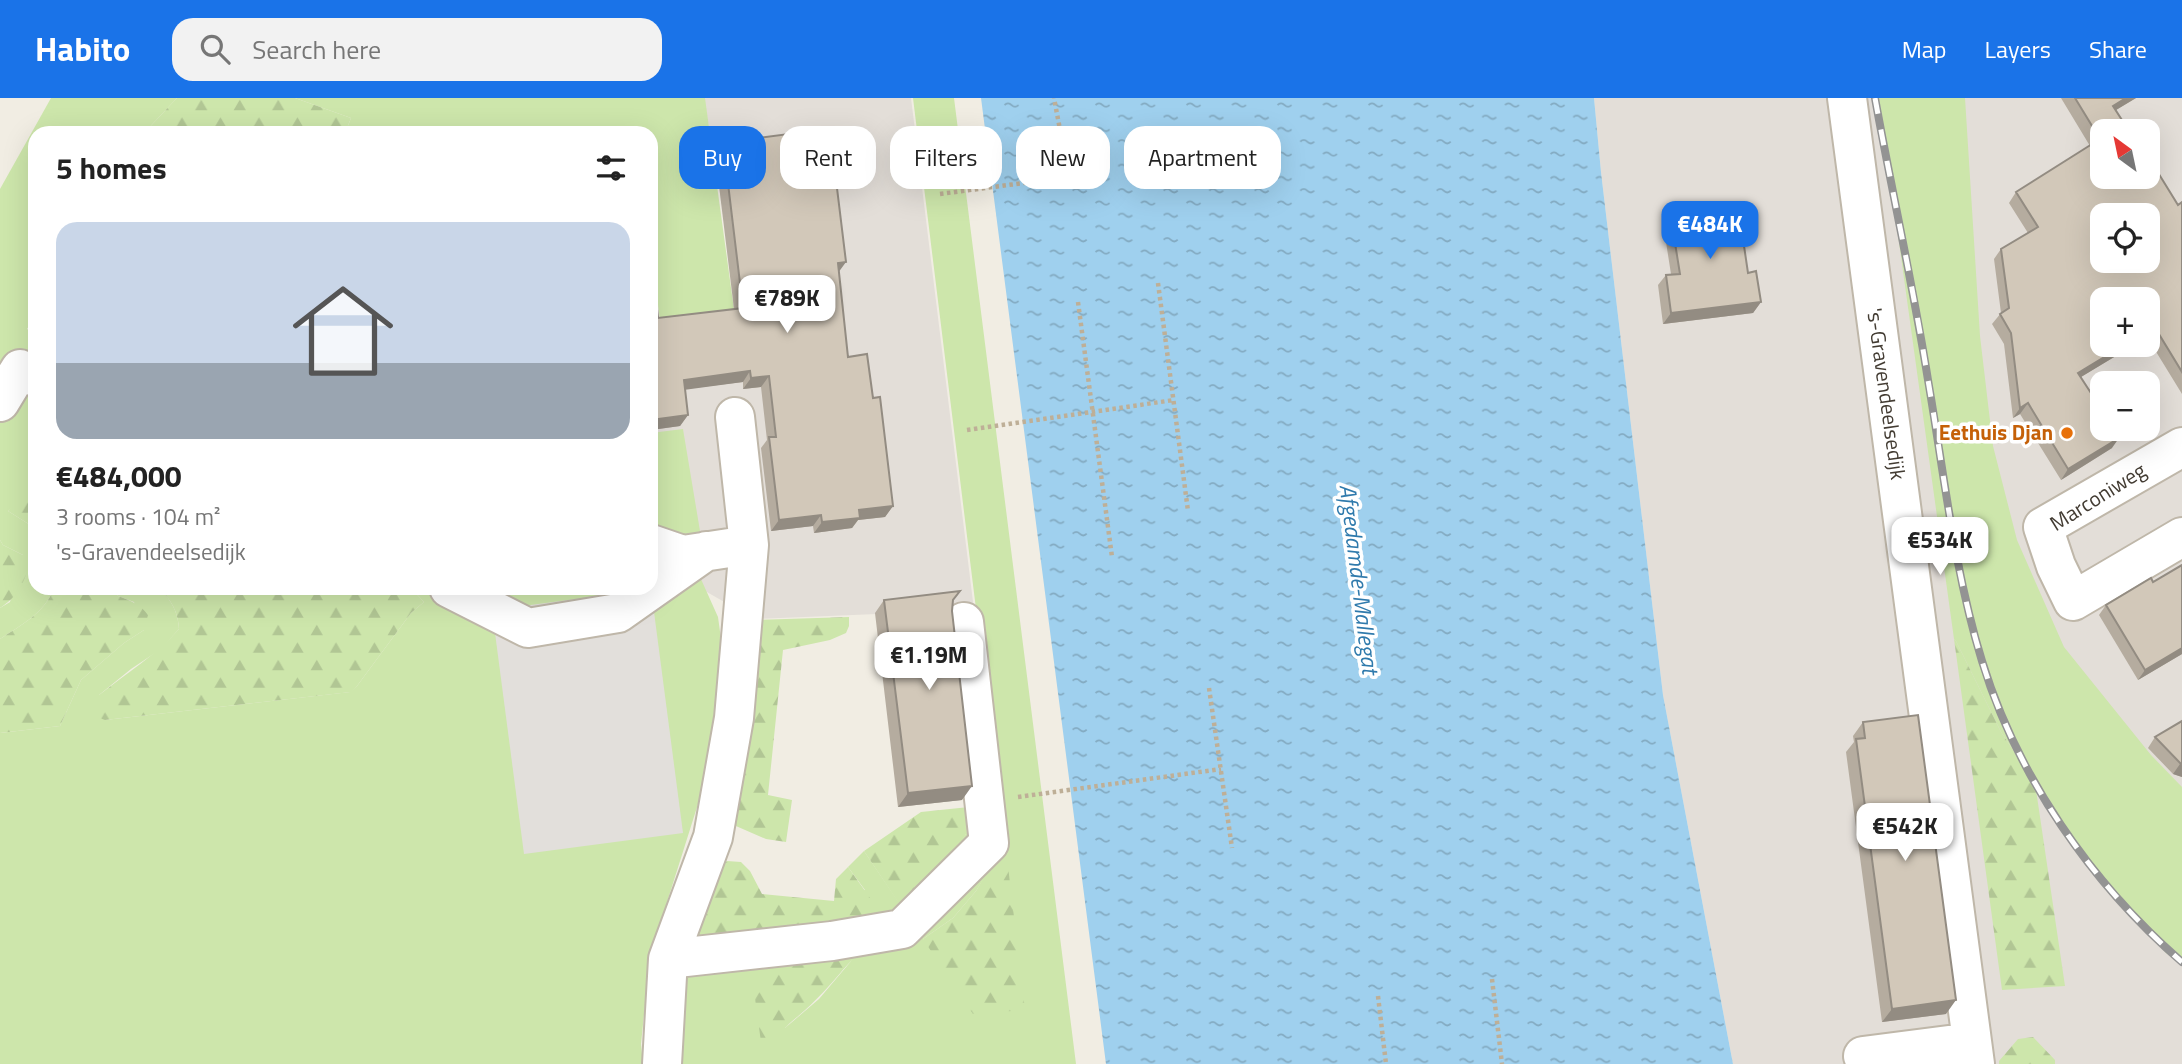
<!DOCTYPE html>
<html lang="en">
<head>
<meta charset="utf-8">
<style>
	:root { --surface:#fff; --page:#f2f2f2; --text:#222; --muted:#767676; --accent:#1a73e8 }
	body { margin:0; font-family:"Titillium Web",sans-serif; background:var(--page); color:var(--text); height:100vh; display:flex; flex-direction:column; font-size:26px; white-space:nowrap }
	* { box-sizing:border-box; margin:0 }
	p { font-size:23px; color:var(--muted) }
	.icon { flex:none; width:38px; height:38px; fill:none; stroke:currentColor; stroke-width:2; stroke-linecap:round; stroke-linejoin:round }
	.map { position:relative; flex:1; overflow:hidden }
	.drawer { position:absolute; left:28px; top:28px; width:630px; height:469px; display:flex; flex-direction:column; background:var(--surface); border-radius:21px; box-shadow:0 7px 28px #0002 }
	.drawer>* { flex:none }
	.banner { position:absolute; left:679px; top:28px; width:665px; height:63px; display:flex; gap:14px }
	.needle { width:46px; rotate:327deg }
	.controls { position:absolute; left:2090px; top:21px; display:grid; gap:14px }
	.controls a { display:grid; place-items:center; width:70px; height:70px; border-radius:14px; background:var(--surface); box-shadow:0 7px 28px #0002; font-size:35px }
	.price { position:absolute; translate:-50% -60px; padding:0 16px; border-radius:14px; background:#fff; color:#222; font-size:23px; line-height:46px; filter:drop-shadow(0 2px 4px #0008) }
	.price::after { content:''; position:absolute; left:50%; top:42px; width:21px; height:16px; margin-left:-10px; background:inherit; clip-path:polygon(0 0,100% 0,50% 100%) }
	.price.current { background:var(--accent); color:#fff }
	ul { padding:0; list-style:none }
	li { display:grid; align-content:center; gap:14px; height:371px; padding:0 28px }
	li span { display:grid; place-items:center; height:217px; border-radius:21px; color:#555 }
	li>.icon { margin-inline-start:auto }
	span .icon { width:126px; height:126px; fill:#fffc; stroke-width:1 }
	li b { font-size:30px }
	h2 { display:flex; justify-content:space-between; align-items:center; height:84px; padding:0 28px; font-size:30px }
	.pill { padding:0 24px; border-radius:21px; background:var(--surface); box-shadow:0 7px 28px #0002; font-size:24px; line-height:63px }
	.pill.current { background:var(--accent); color:#fff }
	header { display:flex; align-items:center; gap:42px; box-sizing:border-box; height:98px; padding:0 35px; background:var(--accent); color:#fff }
	header strong { font-size:33px }
	nav { display:flex; gap:38px; margin-inline-start:auto; font-size:24px }
	.search { width:490px; height:63px; background:var(--page); display:flex; align-items:center; gap:18px; box-sizing:border-box; padding:0 24px; border-radius:21px; color:var(--muted); font-size:26px }
	.map>svg:first-child { display:block }
	.industrial { fill:#e3ded8; fill-rule:evenodd }
	.grass { fill:#cde6ab; fill-rule:evenodd }
	.forest { fill:url(#forest-firs) }
	.parking { fill:#e2dfdb }
	.water { fill:url(#water-ripples) }
	.lines { fill:none; stroke-linecap:round; stroke-linejoin:round }
	.minor-casing { stroke:#bfb7a9; stroke-width:42 }
	.path { stroke:#beaf97; stroke-width:4.5; stroke-dasharray:3.5 3.5; stroke-linecap:butt }
	.minor { stroke:#fff; stroke-width:38 }
	.rail-casing { stroke:#939393; stroke-width:8 }
	.rail { stroke:#fff; stroke-width:5; stroke-dasharray:16; stroke-linecap:butt }
	.wall { fill:#b5ac9f }
	.shaded-wall { fill:#938c82 }
	.building { fill:#d2c8b9; stroke:#938c82; stroke-width:2; fill-rule:evenodd }
	.food-dot { fill:#e8710a; stroke:#fff; stroke-width:2.5 }
	.labels { text-anchor:middle; stroke-width:7; stroke-linejoin:round; paint-order:stroke }
	.street-label { font-size:21px; fill:#433c33; stroke:#fff }
	.food-label { font-size:21px; font-weight:bold; fill:#c56008; stroke:#fff; text-anchor:end }
	.water-label { font-size:23px; font-style:italic; fill:#2f7aac; stroke:#fff }
</style>
</head>
<body>
<header>
<strong>Habito</strong>
<div class="search"><svg class="icon" aria-label="search" viewBox="0 0 24 24"><circle cx="10" cy="10" r="6"/><path d="M15 15l6 6"/></svg>Search here</div>
<nav><a>Map</a><a>Layers</a><a>Share</a></nav>
</header>
<div class="map">
<svg width="2182" height="966" viewBox="0 0 2182 966">
	<defs>
		<pattern id="forest-firs" width="22" height="20" patternUnits="userSpaceOnUse" patternTransform="scale(1.75)"><rect width="22" height="20" fill="#cde6ab"/><path d="M5 1l3.5 6h-7zM16 11l3.5 6h-7z" fill="#b1c694"/></pattern>
		<pattern id="water-ripples" width="26" height="14" patternUnits="userSpaceOnUse" patternTransform="scale(1.75)"><rect width="26" height="14" fill="#9fd0ee"/><path d="M2 4q2-2 4 0t4 0M15 11q2-2 4 0t4 0" fill="none" stroke="#83aac1"/></pattern>
	</defs>
	<rect width="100%" height="100%" fill="#f1ede3"/>
	<path class="industrial" d="M704 0H911L974 512 754 521 651 462V68L740 214Z
		M1594 0H2182V966H1733L1663 597 1601 74ZM2102 33H2147V79H2102ZM2102 117H2147V163H2102ZM2102 201H2147V247H2102ZM2102 285H2147V331H2102Z"/>
	<path class="grass" d="M51 0H177L144 35H35V219L27 231 35 235V385L8 413 35 430V490H54C45 515 21 527 0 541V510L10 504 23 457 3 447 0 442V91Z
		M295 0H705L735 219 661 229 651 155V35H389L376 30 373 35H345L351 20Z
		M913 0H954L1076 966H682L680 944 687 856 865 792 848 769 864 753 906 815 966 736 976 511ZM992 767 1024 912 923 841 953 820 976 793ZM852 862 819 901 785 930Z
		M1879 0H1965L1980 238 1993 348 2017 442 2064 549 2151 657 2182 689V867L2166 855 2103 785 2001 634 1956 543 1954 541Z
		M683 331 700 433 697 438 689 442 651 431V335Z
		M651 462 696 470 718 519 723 555 717 621 698 706 650 858 641 946 643 966H0V635L60 628 81 582 124 545 144 532 134 504 118 498 114 490H159C171 502 178 513 179 531L161 551 131 571 99 597 105 622 350 594 357 588 411 515 424 504 411 490H651Z"/>
	<path class="forest" d="M177 0H295L351 20 345 35H144Z
		M35 385V430L8 413 21 396Z
		M0 442 3 447 23 457 29 468C23 487 17 499 0 510Z
		M54 490H114L118 498C131 503 140 506 148 517L144 532 124 545 81 582 60 628 0 635V541C21 527 45 515 54 490Z
		M159 490H411L424 504 411 515 357 588 351 594 105 622 97 619 99 597C127 575 156 557 179 531 178 513 171 502 159 490Z
		M849 519V528L846 535 830 542 783 552 768 697 792 702 786 744 766 741 729 725 754 522Z
		M1954 541 1956 543 2001 634 2035 685 2065 888 2002 892Z
		M969 709 966 736 954 755 906 816 864 753 921 714Z
		M1005 743 1025 912 973 916 923 841 953 820 976 793Z
		M727 763 741 764 750 773 762 796 834 803 836 781 848 769 888 825 727 851 690 837 711 775Z
		M852 861C823 896 801 921 761 944L751 871Z
		M2033 939 2055 962V966H1999V963L2018 941Z"/>
	<path class="parking" d="M651 491 683 735 524 756 492 512Z"/>
	<path class="water" d="M981 0H1594L1601 74 1663 597 1733 966H1106Z"/>
	<g class="lines">
		<defs>
			<path id="minor" d="M1847 0 1975 966
				M0 304 20 271 35 279
				M735 319 749 447
				M2182 349 2043 429 2056 468 2073 503 2182 439
				M651 446 683 457 749 447 734 620 713 739 668 861 662 966
				M449 490 528 530 618 515 706 453
				M668 861 832 843 902 831 989 745 964 524
				M1863 958 1972 944"/>
		</defs>
		<use href="#minor" class="minor-casing"/>
		<path class="path" d="M940 96 1069 79 1054 0
			M1158 185 1188 413
			M1078 204 1112 459
			M967 332 1174 302
			M1209 590 1232 750
			M1018 699 1221 671
			M1492 881 1502 966
			M1378 898 1386 966"/>
		<use href="#minor" class="minor"/>
		<defs>
			<path id="rail" d="M1875 0C1892 94 1913 187 1928 282 1944 375 1954 472 1982 563 2017 678 2091 785 2182 864"/>
		</defs>
		<use href="#rail" class="rail-casing"/>
		<use href="#rail" class="rail"/>
	</g>
	<path class="wall" d="M2061 0H2136L2116 12 2102 33 2178 107 2182 104V296L2147 239V201L2102 247H2134L2081 279 2112 350 2061 382 2020 316 2013 320 2004 246 1992 226 2001 215 1994 161 2001 151 2028 135 2009 105 2016 94 2090 48Z
		M758 40 797 43 839 174 848 259 873 300 893 408 885 419 858 422 852 430 814 435 813 428 771 433 761 350 767 342 761 289 743 291V284L685 291 688 317 680 328 651 332V158L658 220 734 211 716 63 724 52 752 48Z
		M1670 114 1748 175 1761 204 1753 215 1663 226 1658 187 1666 177 1671 176 1663 125Z
		M2182 467V556L2138 582 2099 517 2106 507 2153 484Z
		M884 502 953 503 952 513 962 702 898 709 875 515Z
		M2182 623V679L2173 676 2148 650 2155 639Z
		M1863 624 1946 916 1882 924 1846 654 1854 644 1853 638Z"/>
	<path class="shaded-wall" d="M2126 0H2136L2106 18 2113 8Z
		M846 164 838 175V165Z
		M1761 204 1753 215 1663 226 1671 215Z
		M2154 228 2147 239V233Z
		M2124 247H2134L2071 285 2078 275Z
		M750 273 743 284 676 293 684 282Z
		M769 278 761 289 743 291 751 280Z
		M2028 305 2020 316 2013 320 2020 310Z
		M688 317 680 328 651 332V322Z
		M2119 340 2112 350 2061 382 2068 371Z
		M893 408 885 419 858 422 852 430 814 435 822 424 859 412Z
		M821 417 813 428 771 433 779 422Z
		M2182 550V556L2138 582 2145 572Z
		M2180 666 2182 667V679L2173 676Z
		M972 688 962 702 898 709 908 695Z
		M1956 902 1946 916 1882 924 1892 911Z"/>
	<path class="building" d="M2075 0H2126L2113 8 2129 33H2102V79H2147V61L2149 60 2178 107 2182 104V274L2154 228 2147 233V201H2102V247H2124L2078 275 2102 312V331H2114L2119 340 2068 371 2028 305 2020 310 2011 235 2000 216 2009 210 2001 151 2038 129 2016 94 2100 41ZM2102 117H2147V163H2102Z
		M796 35 797 43 823 40 829 83 836 82 846 164 838 165 848 259 867 256 873 300 880 299 893 408 859 412 860 420 822 424 821 417 779 422 769 339H776L769 278 751 280 750 273 684 282 688 317 651 322V158L658 220 743 210 724 52 759 47 758 40Z
		M1738 107 1748 175 1756 173 1761 204 1671 215 1666 177 1680 176 1670 114Z
		M2182 467V550L2145 572 2106 507 2151 480 2153 484Z
		M960 493 953 502 952 513 972 688 908 695 884 502Z
		M1918 617 1956 902 1892 911 1856 641 1865 640 1863 624Z
		M2182 623V667L2155 639Z"/>
	<circle class="food-dot" cx="2067" cy="335" r="7"/>
	<g class="labels">
		<g class="street-label">
			<text transform="translate(1886 296) rotate(82)" y="7">'s-Gravendeelsedijk</text>
			<text transform="translate(2098 399) rotate(-32)" y="7">Marconiweg</text>
		</g>
		<g class="food-label">
			<text x="2053" y="342">Eethuis Djan</text>
		</g>
		<g class="water-label">
			<text transform="translate(1359 481) rotate(83)" y="8">Afgedamde-Mallegat</text>
		</g>
	</g>
</svg>
<div class="controls">
<a><svg class="needle" viewBox="-14 -14 28 28"><path d="M0-13l5 13h-10z" fill="#e53935"/><path d="M0 13l5-13h-10z" fill="#767676"/></svg></a>
<a><svg class="icon" aria-label="locate" viewBox="0 0 24 24"><circle cx="12" cy="12" r="6"/><path d="M12 2v4M12 18v4M2 12h4M18 12h4"/></svg></a>
<a>+</a>
<a>−</a>
</div>
<b class="price current" style="left:1710px;top:163px">€484K</b>
<b class="price" style="left:787px;top:237px">€789K</b>
<b class="price" style="left:1940px;top:479px">€534K</b>
<b class="price" style="left:929px;top:594px">€1.19M</b>
<b class="price" style="left:1905px;top:765px">€542K</b>
<div class="banner">
<a class="pill current">Buy</a>
<a class="pill">Rent</a>
<a class="pill">Filters</a>
<a class="pill">New</a>
<a class="pill">Apartment</a>
</div>
<section class="drawer">
<h2>5 homes<svg class="icon" aria-label="filters" viewBox="0 0 24 24"><path d="M4 7h16M4 17h16"/><circle cx="9" cy="7" r="2"/><circle cx="15" cy="17" r="2"/></svg></h2>
<ul>
<li><span style="background:linear-gradient(#c9d6e8 65%,#9aa5b1 0)"><svg class="icon" aria-label="home" viewBox="0 0 24 24"><path d="M3 11l9-7 9 7M6 9v11h12V9"/></svg></span><div><b>€484,000</b><p>3 rooms · 104 m²</p><p>'s-Gravendeelsedijk</p></div></li>
</ul>
</section>
</div>
</body>
</html>
